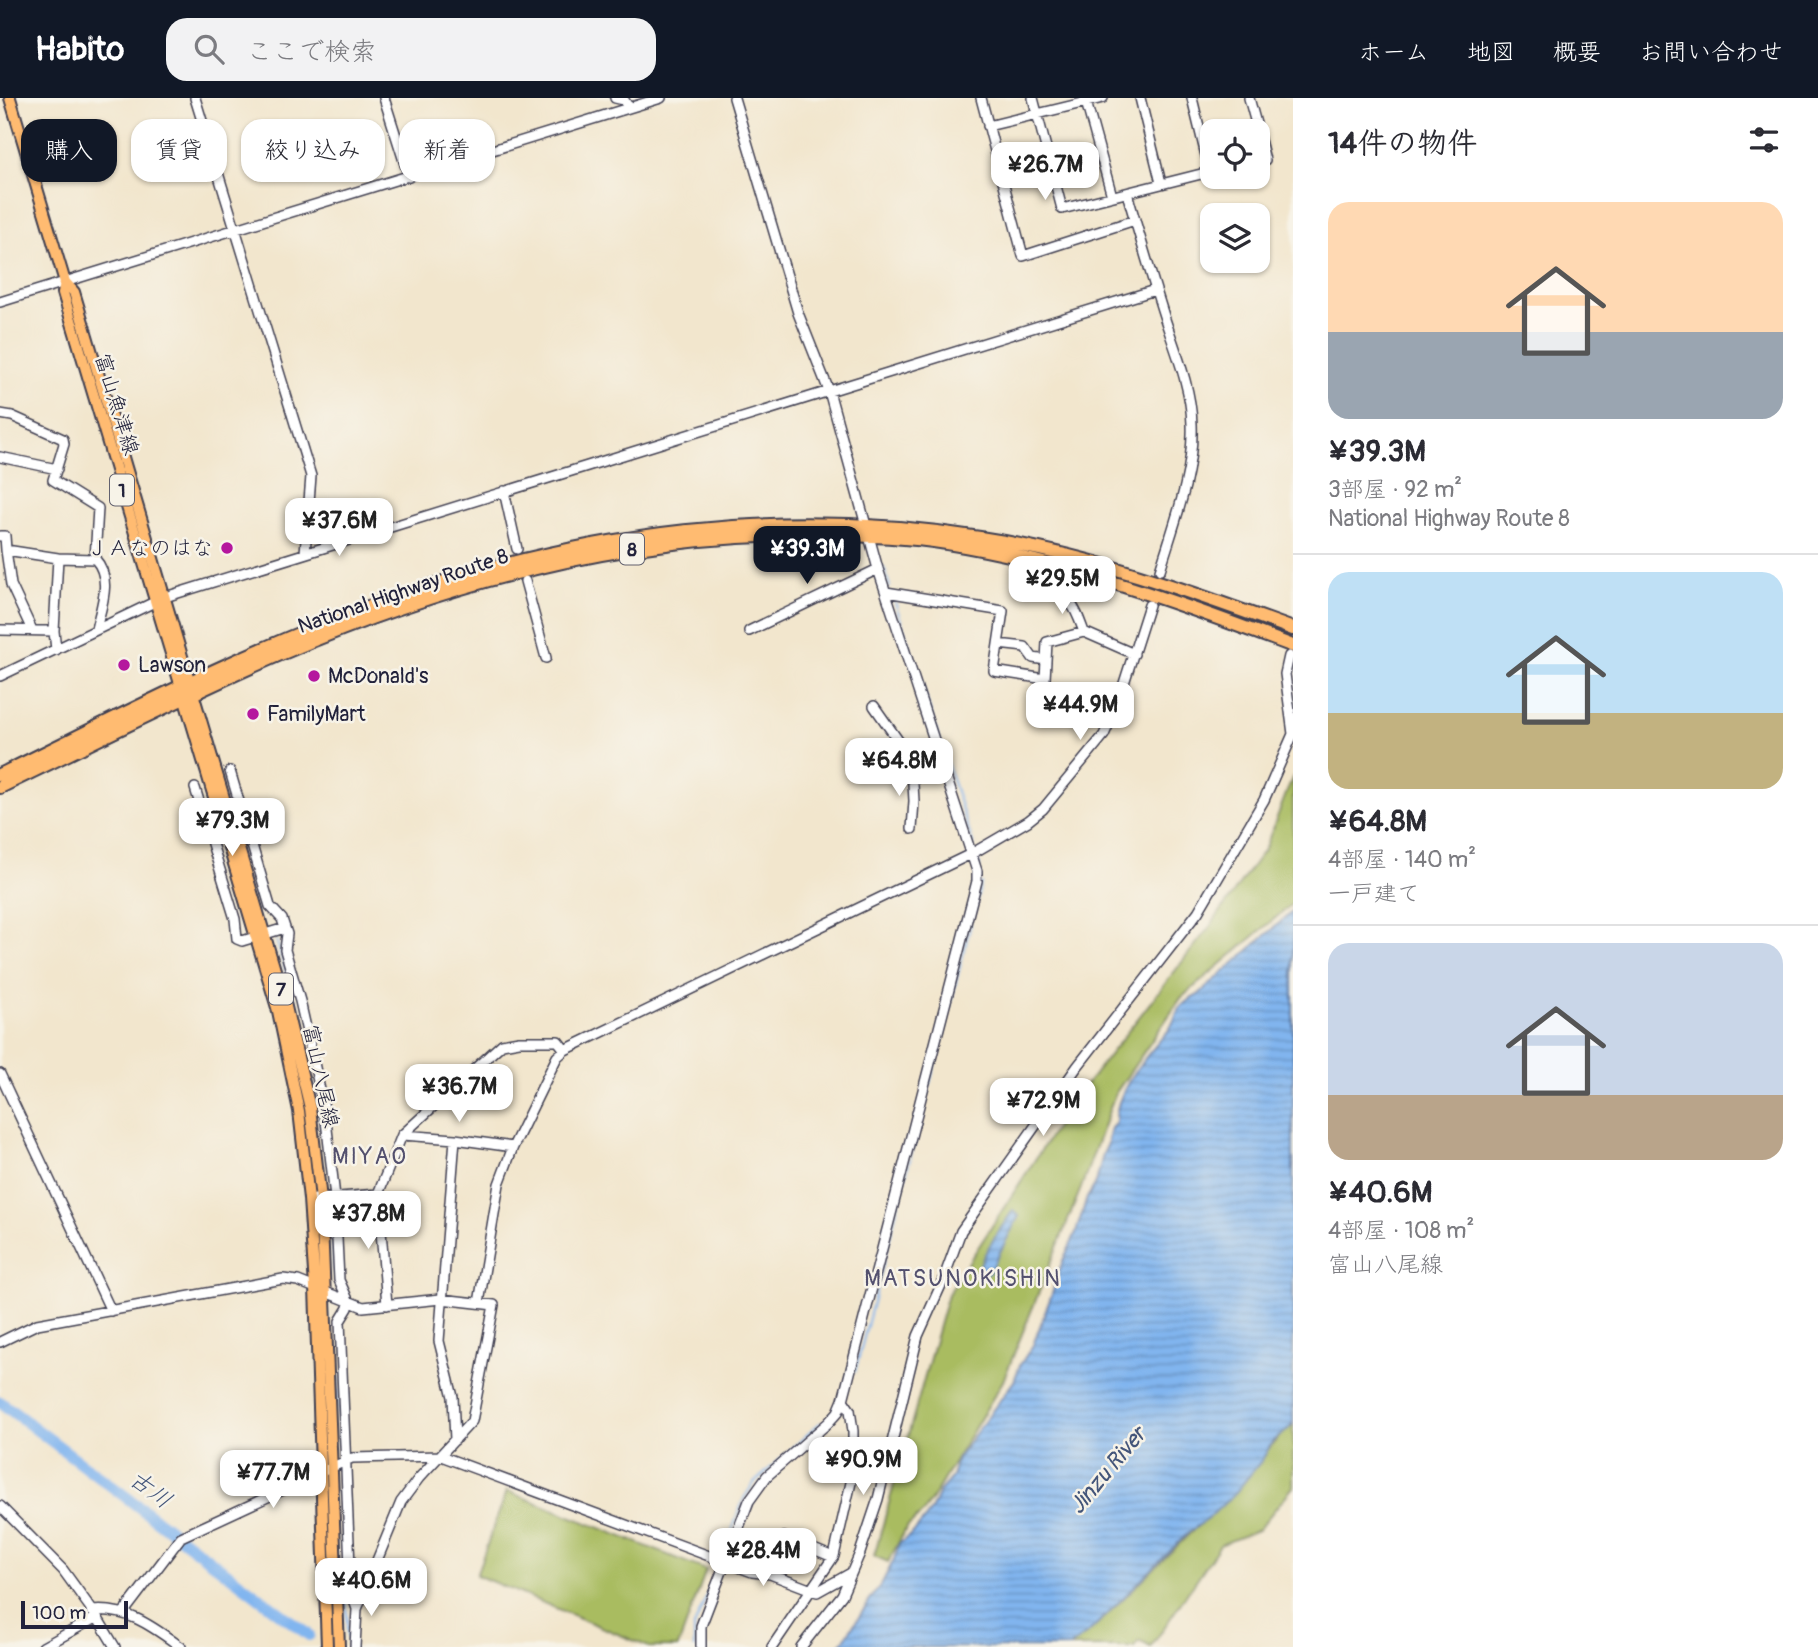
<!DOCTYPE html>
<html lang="ja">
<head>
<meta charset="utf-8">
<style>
	:root { --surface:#fff; --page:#f2f2f3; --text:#2b2b33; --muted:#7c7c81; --line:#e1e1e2; --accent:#111827 }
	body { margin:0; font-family:Pangolin,"Klee One",sans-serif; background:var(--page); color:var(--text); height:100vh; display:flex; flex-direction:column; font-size:26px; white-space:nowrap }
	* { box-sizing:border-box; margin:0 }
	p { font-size:23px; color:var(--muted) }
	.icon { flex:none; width:38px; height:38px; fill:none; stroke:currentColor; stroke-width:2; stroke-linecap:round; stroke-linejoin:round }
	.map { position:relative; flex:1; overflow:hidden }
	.details { display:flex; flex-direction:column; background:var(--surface); width:525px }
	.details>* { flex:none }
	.guide { position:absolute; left:21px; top:21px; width:665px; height:63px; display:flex; gap:14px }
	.tools { position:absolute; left:1200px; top:21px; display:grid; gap:14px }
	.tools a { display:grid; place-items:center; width:70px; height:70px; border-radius:14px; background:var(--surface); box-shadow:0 2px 5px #0004; font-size:35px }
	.scale { position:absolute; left:21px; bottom:18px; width:107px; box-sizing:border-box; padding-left:7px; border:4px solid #22223b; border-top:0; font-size:19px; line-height:24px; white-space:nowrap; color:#22223b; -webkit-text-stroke:5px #f7f3e8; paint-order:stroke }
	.price { position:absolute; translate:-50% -60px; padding:0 16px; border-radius:14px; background:#fff; color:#222; font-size:23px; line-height:46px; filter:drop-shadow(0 2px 4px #0008) }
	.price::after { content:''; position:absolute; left:50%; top:42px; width:21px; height:16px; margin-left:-10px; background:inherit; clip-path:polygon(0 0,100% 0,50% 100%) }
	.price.active { background:var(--accent); color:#fff }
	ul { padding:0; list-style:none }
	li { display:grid; align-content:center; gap:14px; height:371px; padding:0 35px }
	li+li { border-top:2px solid var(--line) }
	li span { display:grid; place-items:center; height:217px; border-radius:21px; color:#555 }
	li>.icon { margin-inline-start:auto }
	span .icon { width:126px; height:126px; fill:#fffc; stroke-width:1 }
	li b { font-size:30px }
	h2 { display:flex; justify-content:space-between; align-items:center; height:84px; padding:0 35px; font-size:30px }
	.pill { padding:0 24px; border-radius:21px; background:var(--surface); box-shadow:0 2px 5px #0004; font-size:24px; line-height:63px }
	.pill.active { background:var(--accent); color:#fff }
	header { display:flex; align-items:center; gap:42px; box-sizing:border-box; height:98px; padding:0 35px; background:var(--accent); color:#fff }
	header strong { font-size:33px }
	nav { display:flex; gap:38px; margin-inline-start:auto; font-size:24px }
	.search { width:490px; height:63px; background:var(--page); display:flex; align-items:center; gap:18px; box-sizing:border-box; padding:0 24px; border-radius:21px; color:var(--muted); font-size:26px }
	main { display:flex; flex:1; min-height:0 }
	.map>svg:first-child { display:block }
	.grass { fill:#a9bc60; stroke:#666f4e; stroke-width:2 }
	.water { fill:url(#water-rules); stroke:#526c95; stroke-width:2 }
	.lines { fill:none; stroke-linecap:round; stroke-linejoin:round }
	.stream { stroke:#81b5ef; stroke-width:2 }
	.river { stroke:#81b5ef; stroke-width:12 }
	.minor-casing { stroke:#413f51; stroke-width:12 }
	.major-casing { stroke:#413f51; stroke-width:14 }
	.highway-casing { stroke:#413f51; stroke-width:16 }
	.minor { stroke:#fff; stroke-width:9 }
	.major { stroke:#ffbb71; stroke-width:10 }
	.highway { stroke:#ffbb71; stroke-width:12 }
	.poi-dot { fill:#b5179e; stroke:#f7f3e8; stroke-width:2.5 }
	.labels { text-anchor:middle; stroke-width:5; stroke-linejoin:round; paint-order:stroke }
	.shield { fill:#f7f3e8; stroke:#62616f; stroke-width:2 }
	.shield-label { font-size:19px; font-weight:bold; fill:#22223b }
	.street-label { font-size:21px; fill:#22223b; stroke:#f7f3e8 }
	.poi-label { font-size:21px; fill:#22223b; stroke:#f7f3e8; text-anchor:start }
	.neighbourhood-label { font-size:23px; letter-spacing:2px; fill:#53506e; stroke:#f7f3e8 }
	.water-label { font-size:23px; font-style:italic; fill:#43557a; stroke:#f7f3e8 }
</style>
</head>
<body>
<header>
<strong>Habito</strong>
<div class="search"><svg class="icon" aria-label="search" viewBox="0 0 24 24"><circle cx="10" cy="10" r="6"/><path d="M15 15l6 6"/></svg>ここで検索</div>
<nav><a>ホーム</a><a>地図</a><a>概要</a><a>お問い合わせ</a></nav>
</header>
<main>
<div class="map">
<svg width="1293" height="1549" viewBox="0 0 1293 1549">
	<defs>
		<pattern id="water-rules" width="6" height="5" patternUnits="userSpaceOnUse" patternTransform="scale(1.75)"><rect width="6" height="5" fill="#81b5ef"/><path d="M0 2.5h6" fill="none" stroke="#6993c3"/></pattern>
	</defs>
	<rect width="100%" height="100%" fill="#f7f3e8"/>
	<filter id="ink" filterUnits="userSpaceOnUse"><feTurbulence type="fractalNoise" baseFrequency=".0143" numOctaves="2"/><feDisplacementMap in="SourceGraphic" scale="14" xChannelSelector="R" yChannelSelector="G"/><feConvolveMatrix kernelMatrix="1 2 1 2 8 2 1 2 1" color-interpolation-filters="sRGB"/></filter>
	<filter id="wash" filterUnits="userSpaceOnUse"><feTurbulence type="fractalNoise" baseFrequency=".00686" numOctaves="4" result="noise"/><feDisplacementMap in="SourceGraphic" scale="28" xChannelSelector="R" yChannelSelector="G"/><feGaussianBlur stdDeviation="1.57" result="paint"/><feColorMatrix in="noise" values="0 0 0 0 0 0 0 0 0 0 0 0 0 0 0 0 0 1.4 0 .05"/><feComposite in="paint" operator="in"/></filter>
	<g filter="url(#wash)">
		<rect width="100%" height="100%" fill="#f2e6cd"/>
		<path class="grass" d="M1293 678V805L1181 900 1115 996 1081 1090 1003 1283 924 1414 907 1429 888 1464 874 1458 948 1196 1071 1006 1211 827 1265 750Z
			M1293 1323V1389L1258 1432 1220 1447 1151 1549 1139 1543 1134 1549H1069L1088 1535 1219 1407Z
			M507 1393 706 1472 678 1549H649L476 1477Z"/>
		<path class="water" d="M1293 813V1326L1288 1332 1273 1343 1262 1362 1236 1394 1209 1420 1189 1434 1088 1535 1070 1549H839L883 1483 895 1460 899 1446 915 1433 931 1413 939 1394 952 1379 957 1361 1014 1283 1020 1267 1033 1247 1053 1193 1058 1174 1075 1137 1087 1100 1096 1085 1103 1056 1107 1048 1111 1030 1116 1025C1114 998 1139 967 1156 947 1160 941 1167 936 1170 930 1181 911 1175 909 1198 897Z
			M1013 1112 1019 1118 989 1175 978 1179C975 1164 1004 1127 1013 1112Z"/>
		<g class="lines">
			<path class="stream" d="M884 470 890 489
				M893 498 974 749
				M977 758 980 769
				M973 817 981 785
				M276 841 297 910
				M314 987 323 1037
				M331 1105 334 1176
				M337 1253 340 1362
				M855 1274 971 826
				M341 1372 348 1549
				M722 1459 744 1400 754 1385 820 1325
				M694 1549V1529L719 1467"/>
			<path class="river" d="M0 1304 309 1537"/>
		</g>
	</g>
	<g filter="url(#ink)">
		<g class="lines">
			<defs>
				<path id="minor" d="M195 0 311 378 305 455
					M384 0 409 79
					M615 0 624 2 629 10
					M981 0 1023 158 1135 122
					M1033 0 1062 111 1213 73
					M1085 0 1112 98
					M1140 0 1161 85
					M1192 0 1210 74
					M1249 0 1258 33
					M988 28 1103 0
					M1258 34 1265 62 1258 63
					M1127 95C1139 136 1151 177 1164 218 1175 252 1191 289 1192 326 1194 375 1174 426 1160 472
					M0 204 661 0
					M0 316 12 318 63 341 64 346 53 382 98 410 95 461C113 480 101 509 96 531
					M0 359 57 371
					M504 393 517 451
					M0 438H5L6 452 58 460 54 533 56 552
					M6 452 11 487 32 532
					M58 460 95 461
					M525 483 546 560
					M886 494 1003 513 994 573 1045 581 1047 544 1084 534 1134 556
					M1045 494C1073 499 1075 510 1084 534
					M0 532 54 533
					M749 533 878 471
					M998 546 1025 549 1033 560 1046 562
					M1289 558 1285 576 1293 636
					M0 578 165 499 1155 192
					M874 608 902 648 912 669 941 663
					M912 669 914 703 912 731
					M230 673 270 808 282 821 287 836 285 852 300 903 325 1014 335 1099 339 1182 349 1204 348 1210 340 1223 351 1494 357 1511
					M195 690 235 821 237 841 242 843 285 830
					M0 976 111 1213
					M403 1037 455 1041 513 1049
					M378 1096 387 1207
					M315 1101 378 1096 402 1037 502 946 519 943H558L565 952
					M479 1205 499 1086 513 1049 557 959 565 952 973 755 1028 723 1043 711 1104 637 1118 604 1149 507
					M0 1244 37 1226 283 1181 298 1183 363 1209 441 1201 494 1207 472 1323 419 1380 401 1404 357 1511 355 1549
					M455 1342 453 1299 439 1243 455 1041
					M0 1408 63 1472 97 1519 115 1549
					M784 1439 833 1459
					M91 1513C128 1509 153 1529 181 1549
					M124 1514 181 1439 352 1360 441 1358 752 1474 770 1476 817 1494 851 1475
					M43 1549 97 1519
					M701 1549V1528L749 1403 767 1378 828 1325 838 1314 843 1302 977 783V773L878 471 829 293 798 215 734 0
					M772 1549 834 1458 853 1376V1333L850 1312 843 1302
					M801 1549 842 1497 860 1455 878 1401 918 1238 942 1185 961 1133 1077 969 1198 814 1264 702 1293 636"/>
				<path id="major" d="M10 0 65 184 74 194 286 909 310 1010 321 1101 339 1549
					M65 184 63 195 278 913 299 1013 309 1101 315 1189 327 1549"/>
				<path id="highway" d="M0 677C130 613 260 545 397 499 589 434 778 408 980 440 1087 456 1192 494 1293 531
					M0 689C94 644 187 596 283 555 444 486 616 439 791 437 843 436 896 437 947 445 1067 464 1180 505 1293 548"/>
			</defs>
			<use href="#minor" class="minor-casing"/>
			<use href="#major" class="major-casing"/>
			<use href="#highway" class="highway-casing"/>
			<use href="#minor" class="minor"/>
			<use href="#major" class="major"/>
			<use href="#highway" class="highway"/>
		</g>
	</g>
	<g class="poi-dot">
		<circle cx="227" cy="450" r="7"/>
		<circle cx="124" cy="567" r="7"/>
		<circle cx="314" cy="578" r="7"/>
		<circle cx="253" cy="616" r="7"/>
	</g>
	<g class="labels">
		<g class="shield">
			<rect x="110" y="376.5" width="24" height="31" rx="5"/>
			<rect x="620" y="435.5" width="24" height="31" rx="5"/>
			<rect x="269" y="875.5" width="24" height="31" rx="5"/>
		</g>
		<g class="shield-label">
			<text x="122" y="399">1</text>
			<text x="632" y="458">8</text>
			<text x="281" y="898">7</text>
		</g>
		<g class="street-label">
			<text transform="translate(117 306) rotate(73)" y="7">富山魚津線</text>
			<text transform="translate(403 493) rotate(-19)" y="7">National Highway Route 8</text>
			<text transform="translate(321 978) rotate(78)" y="7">富山八尾線</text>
		</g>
		<g class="poi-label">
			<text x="213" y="457" text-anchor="end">ＪＡなのはな</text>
			<text x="138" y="574">Lawson</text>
			<text x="328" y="585">McDonald's</text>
			<text x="267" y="623">FamilyMart</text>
		</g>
		<g class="neighbourhood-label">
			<text x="370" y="1066">MIYAO</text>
			<text x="963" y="1188">MATSUNOKISHIN</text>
		</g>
		<g class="water-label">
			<text transform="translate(1107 1372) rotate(-50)" y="8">Jinzu River</text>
			<text transform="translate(151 1391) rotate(37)" y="8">古川</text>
		</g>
	</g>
</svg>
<div class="tools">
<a><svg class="icon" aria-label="locate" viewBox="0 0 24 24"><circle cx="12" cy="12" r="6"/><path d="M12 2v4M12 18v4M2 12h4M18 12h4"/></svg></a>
<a><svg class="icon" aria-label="layers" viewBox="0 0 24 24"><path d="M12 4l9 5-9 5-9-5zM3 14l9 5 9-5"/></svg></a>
</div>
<div class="scale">100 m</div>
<b class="price" style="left:1045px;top:104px">¥26.7M</b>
<b class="price" style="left:339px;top:460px">¥37.6M</b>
<b class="price active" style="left:807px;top:488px">¥39.3M</b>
<b class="price" style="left:1062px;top:518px">¥29.5M</b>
<b class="price" style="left:1080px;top:644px">¥44.9M</b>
<b class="price" style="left:899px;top:700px">¥64.8M</b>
<b class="price" style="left:232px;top:760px">¥79.3M</b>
<b class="price" style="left:459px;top:1026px">¥36.7M</b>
<b class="price" style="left:1043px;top:1040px">¥72.9M</b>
<b class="price" style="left:368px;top:1153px">¥37.8M</b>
<b class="price" style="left:863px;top:1399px">¥90.9M</b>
<b class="price" style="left:273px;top:1412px">¥77.7M</b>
<b class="price" style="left:763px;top:1490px">¥28.4M</b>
<b class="price" style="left:371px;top:1520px">¥40.6M</b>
<div class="guide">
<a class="pill active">購入</a>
<a class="pill">賃貸</a>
<a class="pill">絞り込み</a>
<a class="pill">新着</a>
</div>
</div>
<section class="details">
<h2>14件の物件<svg class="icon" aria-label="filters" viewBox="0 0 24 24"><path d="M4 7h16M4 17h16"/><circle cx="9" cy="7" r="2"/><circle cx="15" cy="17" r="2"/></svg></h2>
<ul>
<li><span style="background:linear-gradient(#ffd9b3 60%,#9aa5b1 0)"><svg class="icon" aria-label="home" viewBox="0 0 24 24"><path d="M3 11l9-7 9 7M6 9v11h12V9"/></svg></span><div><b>¥39.3M</b><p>3部屋 · 92 m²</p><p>National Highway Route 8</p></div></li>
<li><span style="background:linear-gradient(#bfe0f5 65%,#c2b280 0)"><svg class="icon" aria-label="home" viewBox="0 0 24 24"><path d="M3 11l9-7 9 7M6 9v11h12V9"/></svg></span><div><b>¥64.8M</b><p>4部屋 · 140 m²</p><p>一戸建て</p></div></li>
<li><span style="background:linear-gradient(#c9d6e8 70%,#b9a48a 0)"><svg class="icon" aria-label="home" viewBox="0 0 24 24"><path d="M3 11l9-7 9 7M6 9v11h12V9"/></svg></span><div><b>¥40.6M</b><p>4部屋 · 108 m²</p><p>富山八尾線</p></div></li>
</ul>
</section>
</main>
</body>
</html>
